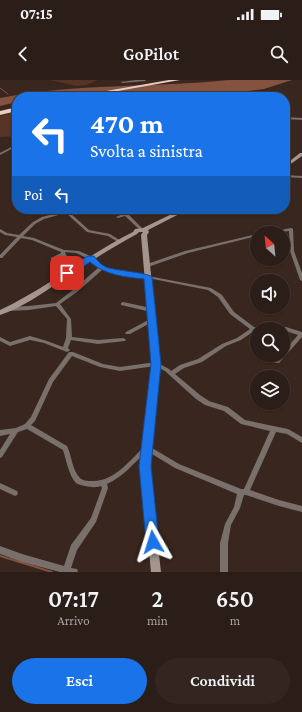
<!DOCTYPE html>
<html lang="it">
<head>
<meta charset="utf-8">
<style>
	:root { --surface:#2b1d17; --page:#332620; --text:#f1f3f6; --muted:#a6a2a1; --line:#473b36; --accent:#1a73e8 }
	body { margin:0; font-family:"Crimson Pro",serif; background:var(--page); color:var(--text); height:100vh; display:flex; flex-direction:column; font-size:15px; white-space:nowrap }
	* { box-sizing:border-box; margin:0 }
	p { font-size:13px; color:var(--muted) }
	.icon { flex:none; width:22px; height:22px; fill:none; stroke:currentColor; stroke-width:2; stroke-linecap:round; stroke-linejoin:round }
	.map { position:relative; height:492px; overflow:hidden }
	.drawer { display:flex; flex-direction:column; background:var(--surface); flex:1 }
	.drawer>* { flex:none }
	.banner { position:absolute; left:12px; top:12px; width:278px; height:122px; border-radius:16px; box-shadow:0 1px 3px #0004,0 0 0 1px var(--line); background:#1a73e8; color:#fff; overflow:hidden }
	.needle { width:26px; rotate:333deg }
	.tools { position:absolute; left:250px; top:146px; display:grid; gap:8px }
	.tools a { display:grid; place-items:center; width:40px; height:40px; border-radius:50%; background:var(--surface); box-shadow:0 1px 3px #0004,0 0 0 1px var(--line); font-size:20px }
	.pin { position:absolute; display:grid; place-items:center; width:34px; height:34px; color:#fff; margin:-17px; border-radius:8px; box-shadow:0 2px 6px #0006 }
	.me { position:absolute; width:44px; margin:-22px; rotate:354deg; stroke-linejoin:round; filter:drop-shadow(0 0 3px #0008) }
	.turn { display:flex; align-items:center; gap:14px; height:84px; padding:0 12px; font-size:18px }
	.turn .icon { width:52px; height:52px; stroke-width:2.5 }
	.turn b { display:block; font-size:28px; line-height:34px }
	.then { display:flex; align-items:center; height:38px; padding:0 12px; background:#0003; gap:8px; font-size:15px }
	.eta { display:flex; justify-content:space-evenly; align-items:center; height:68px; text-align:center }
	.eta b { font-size:24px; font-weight:600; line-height:28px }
	.action { display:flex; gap:8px; margin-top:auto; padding:8px 12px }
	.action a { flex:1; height:46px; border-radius:24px; background:var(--accent); color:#fff; font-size:16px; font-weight:600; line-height:46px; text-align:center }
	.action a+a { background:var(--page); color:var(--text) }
	.status { display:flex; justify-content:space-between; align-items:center; height:28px; padding:0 20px; background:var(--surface); direction:ltr }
	.status svg { height:11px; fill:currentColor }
	header { display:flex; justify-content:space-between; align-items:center; height:52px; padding:0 12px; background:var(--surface); font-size:18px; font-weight:600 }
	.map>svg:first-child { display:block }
	.green { fill:#563325 }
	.water { fill:#84523e }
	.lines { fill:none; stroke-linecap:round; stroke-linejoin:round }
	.stream-far1 { stroke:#84523e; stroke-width:1 }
	.stream { stroke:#84523e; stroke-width:2 }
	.street { fill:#796f6b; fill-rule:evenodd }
	.secondary { fill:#a5958f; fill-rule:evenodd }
	.highway { fill:#e6cdc3; fill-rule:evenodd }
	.route { fill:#1a73e8; stroke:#114b97 }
</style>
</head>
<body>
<div class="status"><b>07:15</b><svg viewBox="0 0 49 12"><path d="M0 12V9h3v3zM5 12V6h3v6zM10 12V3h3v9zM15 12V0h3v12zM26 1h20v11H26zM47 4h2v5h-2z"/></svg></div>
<header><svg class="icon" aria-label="back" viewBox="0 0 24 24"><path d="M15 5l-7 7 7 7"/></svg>GoPilot<svg class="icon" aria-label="search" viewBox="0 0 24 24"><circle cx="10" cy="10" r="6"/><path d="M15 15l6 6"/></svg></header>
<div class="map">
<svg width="302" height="492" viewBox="0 0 302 492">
	<rect width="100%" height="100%" fill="#39271f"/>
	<g class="green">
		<path d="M50,0H98L86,5L76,6Z"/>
		<path d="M17,31V56L0,57V36Z"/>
	</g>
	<path class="water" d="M229,0H292L264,9L209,16L173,17L120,13L65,17H17V22L0,26V18C76,3 153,8 229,0Z"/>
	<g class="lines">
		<path class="stream-far1" d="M0,8L8,14"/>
		<path class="stream" d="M0,476L52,492"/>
		<g class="street">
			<path d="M136,0H146L145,1L122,3L121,2Z"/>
			<path d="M115,14L146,16L147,17L115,16L100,17Z"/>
			<path d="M285,37L302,38V40L285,39Z"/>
			<path d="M17,64V66L0,75V73Z"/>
			<path d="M285,95L302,96V98L285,97Z"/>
			<path d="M73,129H79L69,132L89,150L110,154L121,161L120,162H118L108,156L87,152L66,133L44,139L35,144L23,156L34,158L64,170L79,171L95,178L103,187L122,193L148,196L211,208L222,215L234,232L254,247H286L302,252V257L279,283H275L274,282L280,275H283V272L298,255L286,251H283V249H257V251H254L241,260L226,266L202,282L184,288L175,294L200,315L209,321L228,327L245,340L288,349L302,357V363L287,354L276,352L250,410L279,420L302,426V432L279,426L246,415H244L240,428L231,445L228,463V492H220V463L225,444L234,427L237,414L175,388L147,371C134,383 123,397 107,404L108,408L96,442L77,470L71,488L77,489L78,492H60L22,482L0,474V466L22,474L64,486L71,465L91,438L102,408L101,406C96,408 90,407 85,406C82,405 79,405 76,403C69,396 66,379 63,370L27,349L18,352L2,377L0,378V370L10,354L0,356V350L16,348L25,344L31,337L49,299L69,272H73L103,284L120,287L156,282L169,289L171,291L180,285L198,279L222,264L237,258L250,249L230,234L218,217L208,210L148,198L122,195L102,190L77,212L60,224L71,239L72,257L98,260L123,258L125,259L126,260L125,261L98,264L71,260L68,268L70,270L69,271L67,272L44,263L30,260L10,266L0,261V257L10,262L30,256L47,261L63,267L66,258L67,239L56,226L29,230L9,231L7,229L9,227L29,226L56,223L73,210L98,188L91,180L76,173L65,172L67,177L66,181H64L62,180V176L55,180H51V178L61,173V172L32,160L21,158L2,178H0V175L17,157L5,155L0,152V149L7,153L19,155L33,142L42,137ZM72,276L100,287L120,291L155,286L165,291L196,319L205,325L224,331L241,344L270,351L244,409H241L179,384L147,365L145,366C130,380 114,402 92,401C88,401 83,401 80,398C72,390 72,376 67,366L31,345L35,341L53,302Z"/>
			<path d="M125,133H127L142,148V150H140L125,136L118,138L116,137Z"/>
			<path d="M291,148L293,149L294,171L302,193V201L300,200L290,171L289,151L276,153H267L269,152Z"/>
			<path d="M257,154V156L188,173L148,187H144V185L185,171Z"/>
			<path d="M123,222L151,228L153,230L151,232L121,225V223Z"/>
			<path d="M152,238L154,240V241L130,254H126L125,253L126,252Z"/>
			<path d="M0,403L17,411L18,413L17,415L15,416L0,409Z"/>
		</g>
		<g class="secondary">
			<path d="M300,73H302V76L285,88V85Z"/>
			<path d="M182,129H189L148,150L149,152L147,155L160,284L149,386L161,492H151L141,386L152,284L141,155L143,152H139L137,154C111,168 86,184 61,201C42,213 22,228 0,235V230C47,208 87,175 133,152L135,149L143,148Z"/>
		</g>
		<g class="highway">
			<path d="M169,0H180L84,17H72Z"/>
			<path d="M17,27V31L0,35V31Z"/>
		</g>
	</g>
	<path class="route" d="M88,176H94C97,180 101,185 106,187C116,191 146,192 152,197L161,284L151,386L159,462L157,466L153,468L148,466L146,462L139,386L151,284L144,199C125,197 105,195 90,182L70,195H64V191Z"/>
</svg>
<div class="tools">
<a><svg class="needle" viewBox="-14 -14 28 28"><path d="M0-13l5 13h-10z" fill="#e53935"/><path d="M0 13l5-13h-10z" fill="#a6a2a1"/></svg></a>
<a><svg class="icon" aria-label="sound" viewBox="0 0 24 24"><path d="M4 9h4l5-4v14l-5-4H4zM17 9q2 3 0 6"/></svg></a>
<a><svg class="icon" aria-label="search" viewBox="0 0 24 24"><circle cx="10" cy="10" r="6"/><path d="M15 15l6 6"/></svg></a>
<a><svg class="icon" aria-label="layers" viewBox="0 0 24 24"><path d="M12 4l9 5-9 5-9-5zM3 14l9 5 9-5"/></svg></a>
</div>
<div class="pin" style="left:67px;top:193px;background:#d93025"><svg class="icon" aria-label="arrive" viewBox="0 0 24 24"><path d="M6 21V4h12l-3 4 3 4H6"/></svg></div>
<svg class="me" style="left:153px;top:462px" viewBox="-20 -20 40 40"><path d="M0-17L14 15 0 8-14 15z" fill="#1a73e8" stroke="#fff" stroke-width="4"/></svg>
<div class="banner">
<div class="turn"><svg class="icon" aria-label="left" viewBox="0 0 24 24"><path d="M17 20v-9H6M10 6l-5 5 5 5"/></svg><div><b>470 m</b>Svolta a sinistra</div></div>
<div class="then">Poi<svg class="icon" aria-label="left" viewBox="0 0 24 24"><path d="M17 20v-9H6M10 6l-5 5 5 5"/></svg></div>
</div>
</div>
<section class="drawer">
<div class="eta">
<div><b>07:17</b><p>Arrivo</p></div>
<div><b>2</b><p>min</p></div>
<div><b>650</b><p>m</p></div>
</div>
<div class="action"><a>Esci</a><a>Condividi</a></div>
</section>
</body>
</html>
